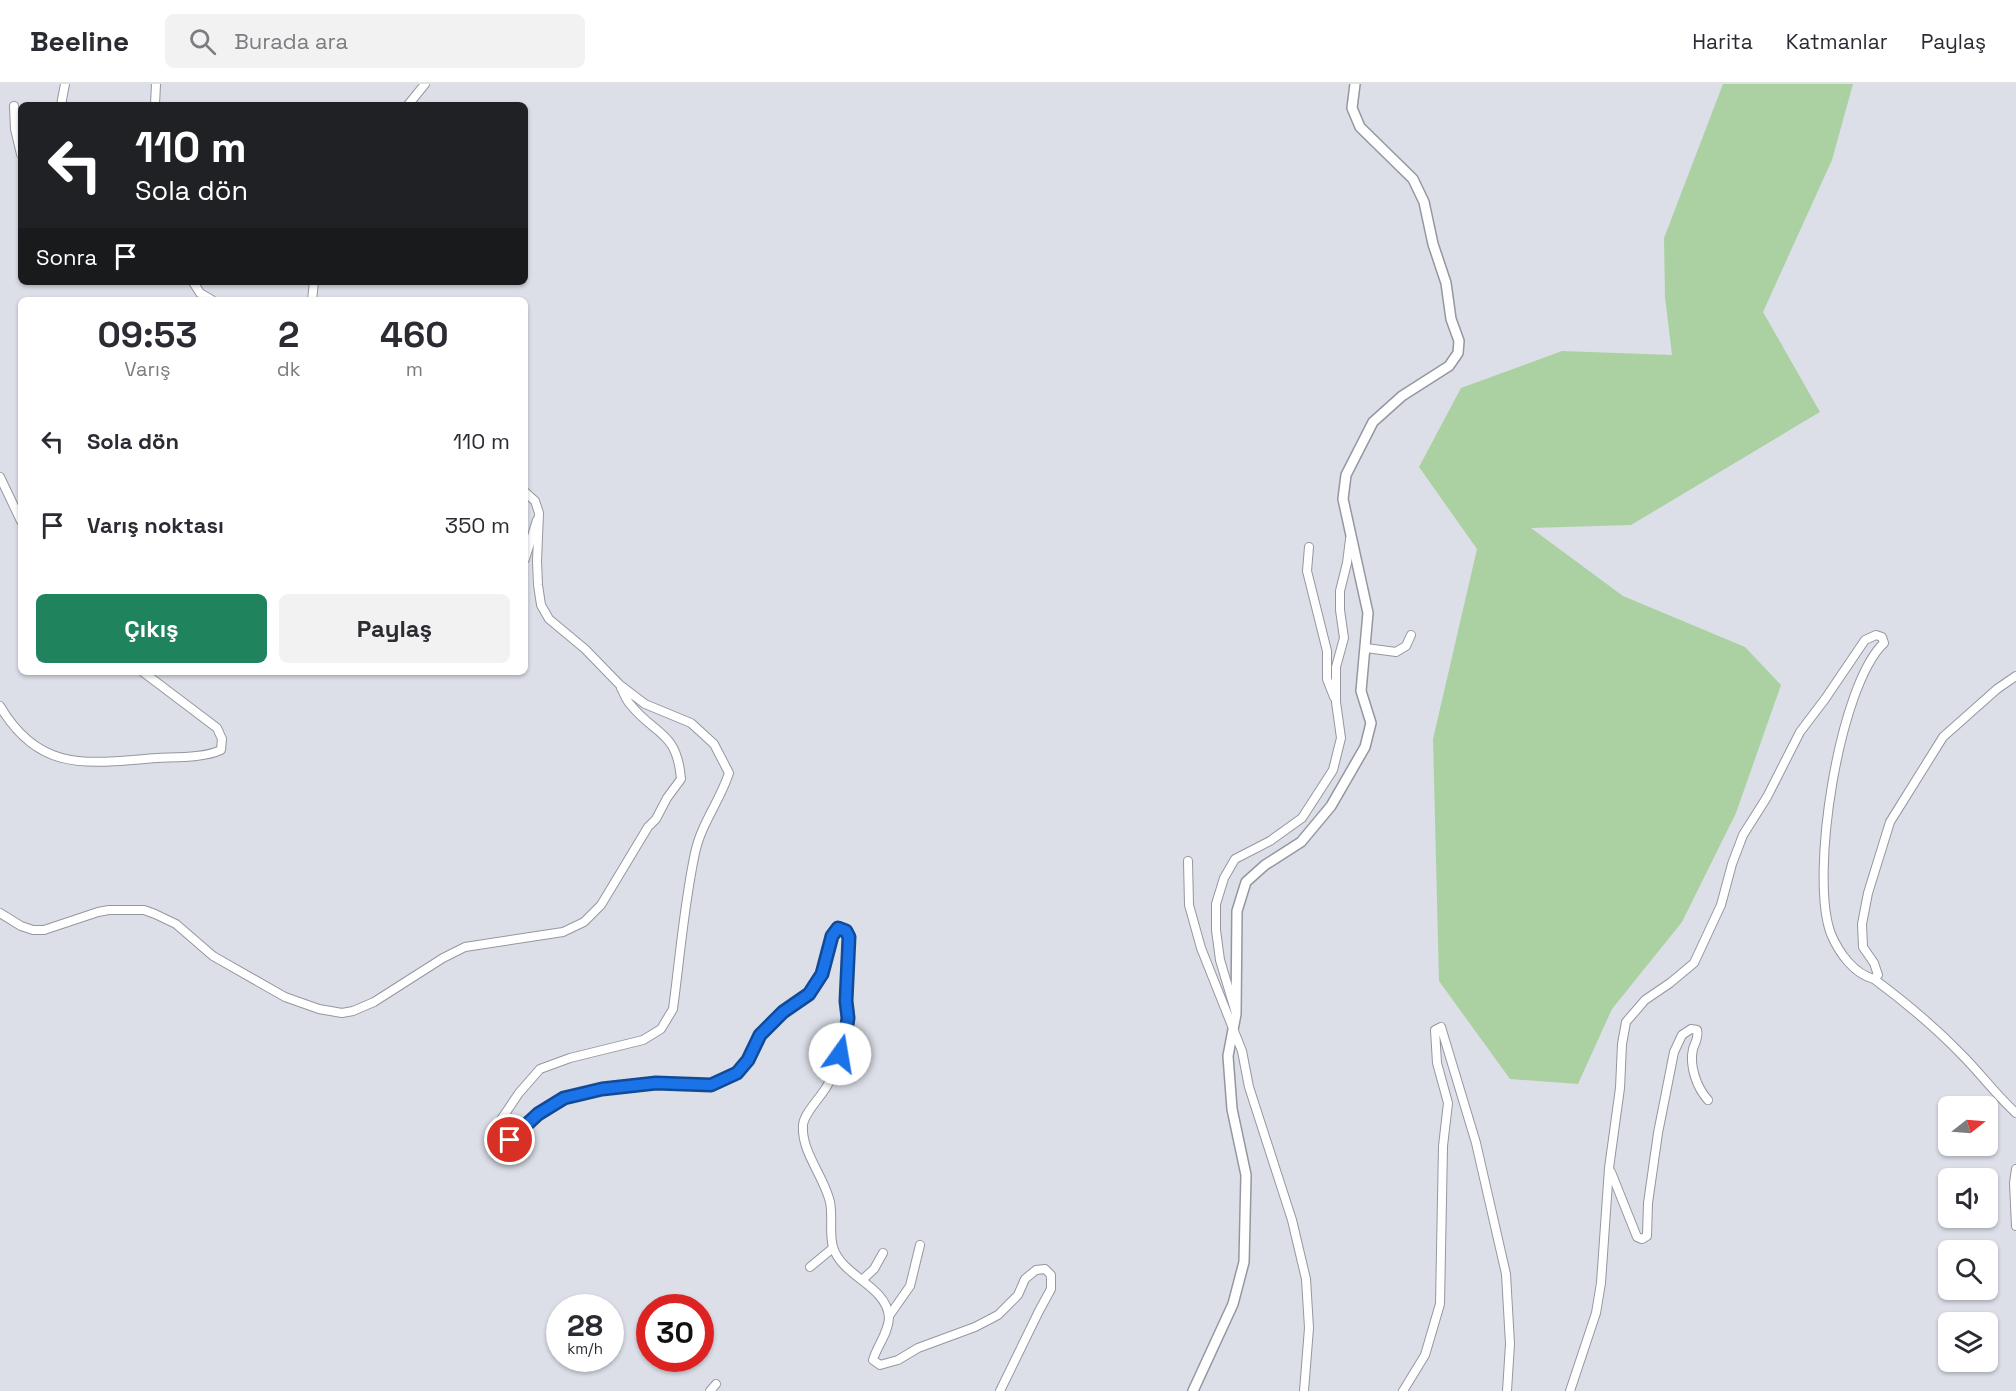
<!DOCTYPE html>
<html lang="tr">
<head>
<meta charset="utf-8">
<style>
	:root { --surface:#fff; --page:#f2f2f3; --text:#2b2b33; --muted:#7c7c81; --line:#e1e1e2; --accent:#1f845e }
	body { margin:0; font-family:"Space Grotesk",sans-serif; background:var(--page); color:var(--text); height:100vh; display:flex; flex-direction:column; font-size:22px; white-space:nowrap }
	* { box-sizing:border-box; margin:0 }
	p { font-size:20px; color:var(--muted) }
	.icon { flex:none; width:33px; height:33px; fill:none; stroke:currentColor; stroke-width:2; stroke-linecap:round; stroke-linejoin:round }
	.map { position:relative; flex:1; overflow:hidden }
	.drawer { position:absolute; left:18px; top:213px; width:510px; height:378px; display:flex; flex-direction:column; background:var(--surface); border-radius:9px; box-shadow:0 2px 4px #0004 }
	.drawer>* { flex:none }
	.hud { position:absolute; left:18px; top:18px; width:510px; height:183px; border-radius:9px; box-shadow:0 2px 4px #0004; background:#202124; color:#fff; overflow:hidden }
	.needle { width:39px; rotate:73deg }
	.tools { position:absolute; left:1938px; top:1012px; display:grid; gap:12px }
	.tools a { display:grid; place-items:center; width:60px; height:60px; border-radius:9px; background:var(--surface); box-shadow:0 2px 4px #0004; font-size:30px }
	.speed { position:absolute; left:546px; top:1210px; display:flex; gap:12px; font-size:30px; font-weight:700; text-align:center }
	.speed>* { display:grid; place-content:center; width:78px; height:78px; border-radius:50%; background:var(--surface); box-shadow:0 2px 4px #0004; line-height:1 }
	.speed small { font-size:15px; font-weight:400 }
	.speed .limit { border:9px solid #d22; background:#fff; color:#111 }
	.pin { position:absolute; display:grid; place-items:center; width:51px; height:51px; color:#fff; margin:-26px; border:3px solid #fff; border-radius:50%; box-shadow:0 2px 6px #0007 }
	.me { position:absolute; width:66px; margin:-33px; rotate:13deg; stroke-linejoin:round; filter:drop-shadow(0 0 4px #0008) }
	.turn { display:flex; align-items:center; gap:21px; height:126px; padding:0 18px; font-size:27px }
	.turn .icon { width:78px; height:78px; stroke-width:2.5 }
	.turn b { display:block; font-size:42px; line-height:51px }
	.then { display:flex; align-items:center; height:57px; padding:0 18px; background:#0003; gap:12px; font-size:22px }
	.eta { display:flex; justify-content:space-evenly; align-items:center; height:102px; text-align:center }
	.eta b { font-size:36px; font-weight:800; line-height:42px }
	.primary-button { display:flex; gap:12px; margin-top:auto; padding:12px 18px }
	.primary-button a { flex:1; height:69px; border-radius:9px; background:var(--accent); color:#fff; font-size:24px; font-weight:800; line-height:69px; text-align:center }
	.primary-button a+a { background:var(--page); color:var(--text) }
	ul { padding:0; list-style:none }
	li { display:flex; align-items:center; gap:18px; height:84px; padding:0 18px }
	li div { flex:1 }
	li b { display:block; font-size:22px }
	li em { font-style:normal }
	header { display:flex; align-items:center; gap:36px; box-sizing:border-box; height:84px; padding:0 30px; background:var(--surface); border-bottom:2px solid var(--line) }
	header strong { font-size:28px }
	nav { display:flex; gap:33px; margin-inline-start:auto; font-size:21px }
	.search { width:420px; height:54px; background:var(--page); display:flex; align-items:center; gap:15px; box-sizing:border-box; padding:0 21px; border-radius:9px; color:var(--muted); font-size:22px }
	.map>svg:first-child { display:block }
	.green { fill:#abd1a2 }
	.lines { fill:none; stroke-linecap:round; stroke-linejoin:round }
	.minor-casing { stroke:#9597a0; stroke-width:10 }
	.tertiary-casing { stroke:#9597a0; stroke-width:12 }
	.minor { stroke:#fff; stroke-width:8 }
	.tertiary { stroke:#fff; stroke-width:9 }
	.route-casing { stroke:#114b97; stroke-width:15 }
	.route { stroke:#1a73e8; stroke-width:10 }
</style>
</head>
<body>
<header>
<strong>Beeline</strong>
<div class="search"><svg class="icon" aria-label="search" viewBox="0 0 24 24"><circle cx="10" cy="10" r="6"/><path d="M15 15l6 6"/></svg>Burada ara</div>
<nav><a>Harita</a><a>Katmanlar</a><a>Paylaş</a></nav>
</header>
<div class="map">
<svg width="2016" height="1307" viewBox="0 0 2016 1307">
	<rect width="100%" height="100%" fill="#dcdfe8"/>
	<path class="green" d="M1723,0H1853L1832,76L1763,228L1820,328L1631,441L1531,444L1623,512L1745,563L1781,601L1736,729L1682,838L1612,925L1578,1000L1510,995L1439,897L1433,655L1477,465L1419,383L1461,304L1562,267L1672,271L1665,213L1664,154Z"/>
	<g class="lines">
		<g class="minor-casing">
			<g id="minor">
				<path d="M61,21L65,0"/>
				<path d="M155,21L156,0"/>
				<path d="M408,21L425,0"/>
				<path d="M14,22L15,45L21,70"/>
				<path d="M193,198L200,209L212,216"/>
				<path d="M312,216L314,198"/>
				<path d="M0,393L21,437"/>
				<path d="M525,408L535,417L539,429L537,477L538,501L541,521L549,535L585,565L620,601L645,620L691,639L714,660L729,689C720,717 701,740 695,769C684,820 680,873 673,925L661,945L643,956L570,974L540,985L519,1009L496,1043L494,1055L500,1060C525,1050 540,1022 567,1014C595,1004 627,1000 656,999C673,999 696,1004 711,1001C719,999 734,992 739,986C749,976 752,963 760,951C777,927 808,918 821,891C828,875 828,858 838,844L846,847C854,863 846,895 846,915C846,928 848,941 845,955C841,971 835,988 827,1002C821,1013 804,1029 803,1041C801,1068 824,1092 830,1118C833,1132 829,1149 833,1163C842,1193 886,1201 889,1233C889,1248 877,1262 873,1276L880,1281L898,1276L918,1264L975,1243L998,1231L1018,1211L1025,1195L1036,1186L1045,1185L1051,1191V1205L1039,1227L1000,1307"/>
				<path d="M1309,463L1307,487L1327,567V595L1334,613"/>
				<path d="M525,475L537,436"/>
				<path d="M1366,564L1396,568L1406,562L1411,551"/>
				<path d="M0,622C40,690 89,679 157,674C176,673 204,674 221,666L222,655L217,644L143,588"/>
				<path d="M1188,777L1189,821L1201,864L1242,967L1249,1003L1292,1136L1306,1195L1309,1244L1304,1307"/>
				<path d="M0,829L21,842L33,846H44L98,828L109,826H144L155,830L176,840L213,872L285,913L319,925L342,929L353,927L374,918L443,874L465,863L563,848L584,838L601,821L648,743L656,735L667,714L681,695C677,646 654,651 630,620C626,616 624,609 621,604"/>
				<path d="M1874,895C1905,918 1935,943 1962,971C1981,990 1996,1011 2016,1029"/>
				<path d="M1235,926L1220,876L1216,846V820L1224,794L1235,775L1270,757L1302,734L1333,686L1341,654L1336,618V583L1344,554L1340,526V507L1347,479L1350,455"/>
				<path d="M2016,1085L2014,1099L2016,1142"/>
				<path d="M1611,1088L1637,1153L1642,1155L1647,1152L1648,1119L1658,1049L1674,968L1682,951L1691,945L1697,946C1699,954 1695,958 1693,965C1689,982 1697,1004 1708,1016"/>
				<path d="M810,1183L833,1164"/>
				<path d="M862,1196L874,1185L883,1169"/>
				<path d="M889,1232L910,1202L920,1161"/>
				<path d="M710,1307L716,1300"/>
				<path d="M1403,1307L1425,1271L1440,1220L1443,1062L1448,1019L1437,979L1435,946L1441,943L1476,1059L1506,1190L1510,1260L1507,1307"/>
				<path d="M1570,1307L1596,1229L1601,1199L1609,1084L1620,1004L1622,960L1626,938L1645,916L1670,899L1694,879L1721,821L1732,780L1743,751L1767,713L1800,648L1825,615L1865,556L1876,551L1882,553L1884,559C1839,601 1809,793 1831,850C1839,869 1854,890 1874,895L1878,891L1874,879L1863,863L1862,840L1868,809L1890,738L1943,653L1997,605L2016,592"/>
			</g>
		</g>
		<g class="tertiary-casing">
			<path id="tertiary" d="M1193,1307L1233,1220L1244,1178L1246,1091L1232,1025L1228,972L1236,930L1237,827L1246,798L1265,781L1301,758L1331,722L1365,663L1371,639L1361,607L1368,529L1343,415L1346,391L1373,338L1402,312L1449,282L1458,269L1459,257L1451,235L1446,199L1433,160L1424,118L1413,95L1360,43L1352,24L1355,0"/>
		</g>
		<use href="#minor" class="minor"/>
		<use href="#tertiary" class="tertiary"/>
	</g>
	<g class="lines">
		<g class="route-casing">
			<path id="route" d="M510,1056L538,1030L564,1014L602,1005L656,999L711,1001L737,989L748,976L760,951L783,928L809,910L822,890L832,852L838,844L846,847L849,853L846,917L848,934L845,955L840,970"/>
		</g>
		<use href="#route" class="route"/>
	</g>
</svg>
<div class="tools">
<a><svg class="needle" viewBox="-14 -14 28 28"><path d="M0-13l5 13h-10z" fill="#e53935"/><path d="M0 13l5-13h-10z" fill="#7c7c81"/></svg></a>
<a><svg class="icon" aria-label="sound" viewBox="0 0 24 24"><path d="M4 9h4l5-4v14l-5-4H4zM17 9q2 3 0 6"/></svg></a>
<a><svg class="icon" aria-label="search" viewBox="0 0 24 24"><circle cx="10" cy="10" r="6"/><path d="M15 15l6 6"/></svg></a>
<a><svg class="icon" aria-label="layers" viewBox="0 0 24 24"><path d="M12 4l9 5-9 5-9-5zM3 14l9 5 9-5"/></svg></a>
</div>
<div class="speed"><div>28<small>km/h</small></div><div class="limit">30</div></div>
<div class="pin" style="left:510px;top:1056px;background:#d93025"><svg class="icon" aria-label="arrive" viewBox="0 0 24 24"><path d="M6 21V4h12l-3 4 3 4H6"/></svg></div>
<svg class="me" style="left:840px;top:970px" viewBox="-20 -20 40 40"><circle r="19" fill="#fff"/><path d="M0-13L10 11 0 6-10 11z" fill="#1a73e8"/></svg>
<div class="hud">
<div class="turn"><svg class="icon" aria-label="left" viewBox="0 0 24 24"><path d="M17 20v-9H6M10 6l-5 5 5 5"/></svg><div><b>110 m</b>Sola dön</div></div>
<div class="then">Sonra<svg class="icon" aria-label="arrive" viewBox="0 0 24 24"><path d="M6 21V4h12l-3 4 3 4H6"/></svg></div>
</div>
<section class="drawer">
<div class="eta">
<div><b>09:53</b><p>Varış</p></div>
<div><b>2</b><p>dk</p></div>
<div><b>460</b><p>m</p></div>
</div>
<ul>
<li><svg class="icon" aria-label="left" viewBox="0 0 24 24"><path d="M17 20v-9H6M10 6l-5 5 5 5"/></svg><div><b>Sola dön</b></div><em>110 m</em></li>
<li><svg class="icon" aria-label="arrive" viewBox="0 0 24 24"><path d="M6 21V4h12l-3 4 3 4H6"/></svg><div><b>Varış noktası</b></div><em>350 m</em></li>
</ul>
<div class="primary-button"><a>Çıkış</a><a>Paylaş</a></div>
</section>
</div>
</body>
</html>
